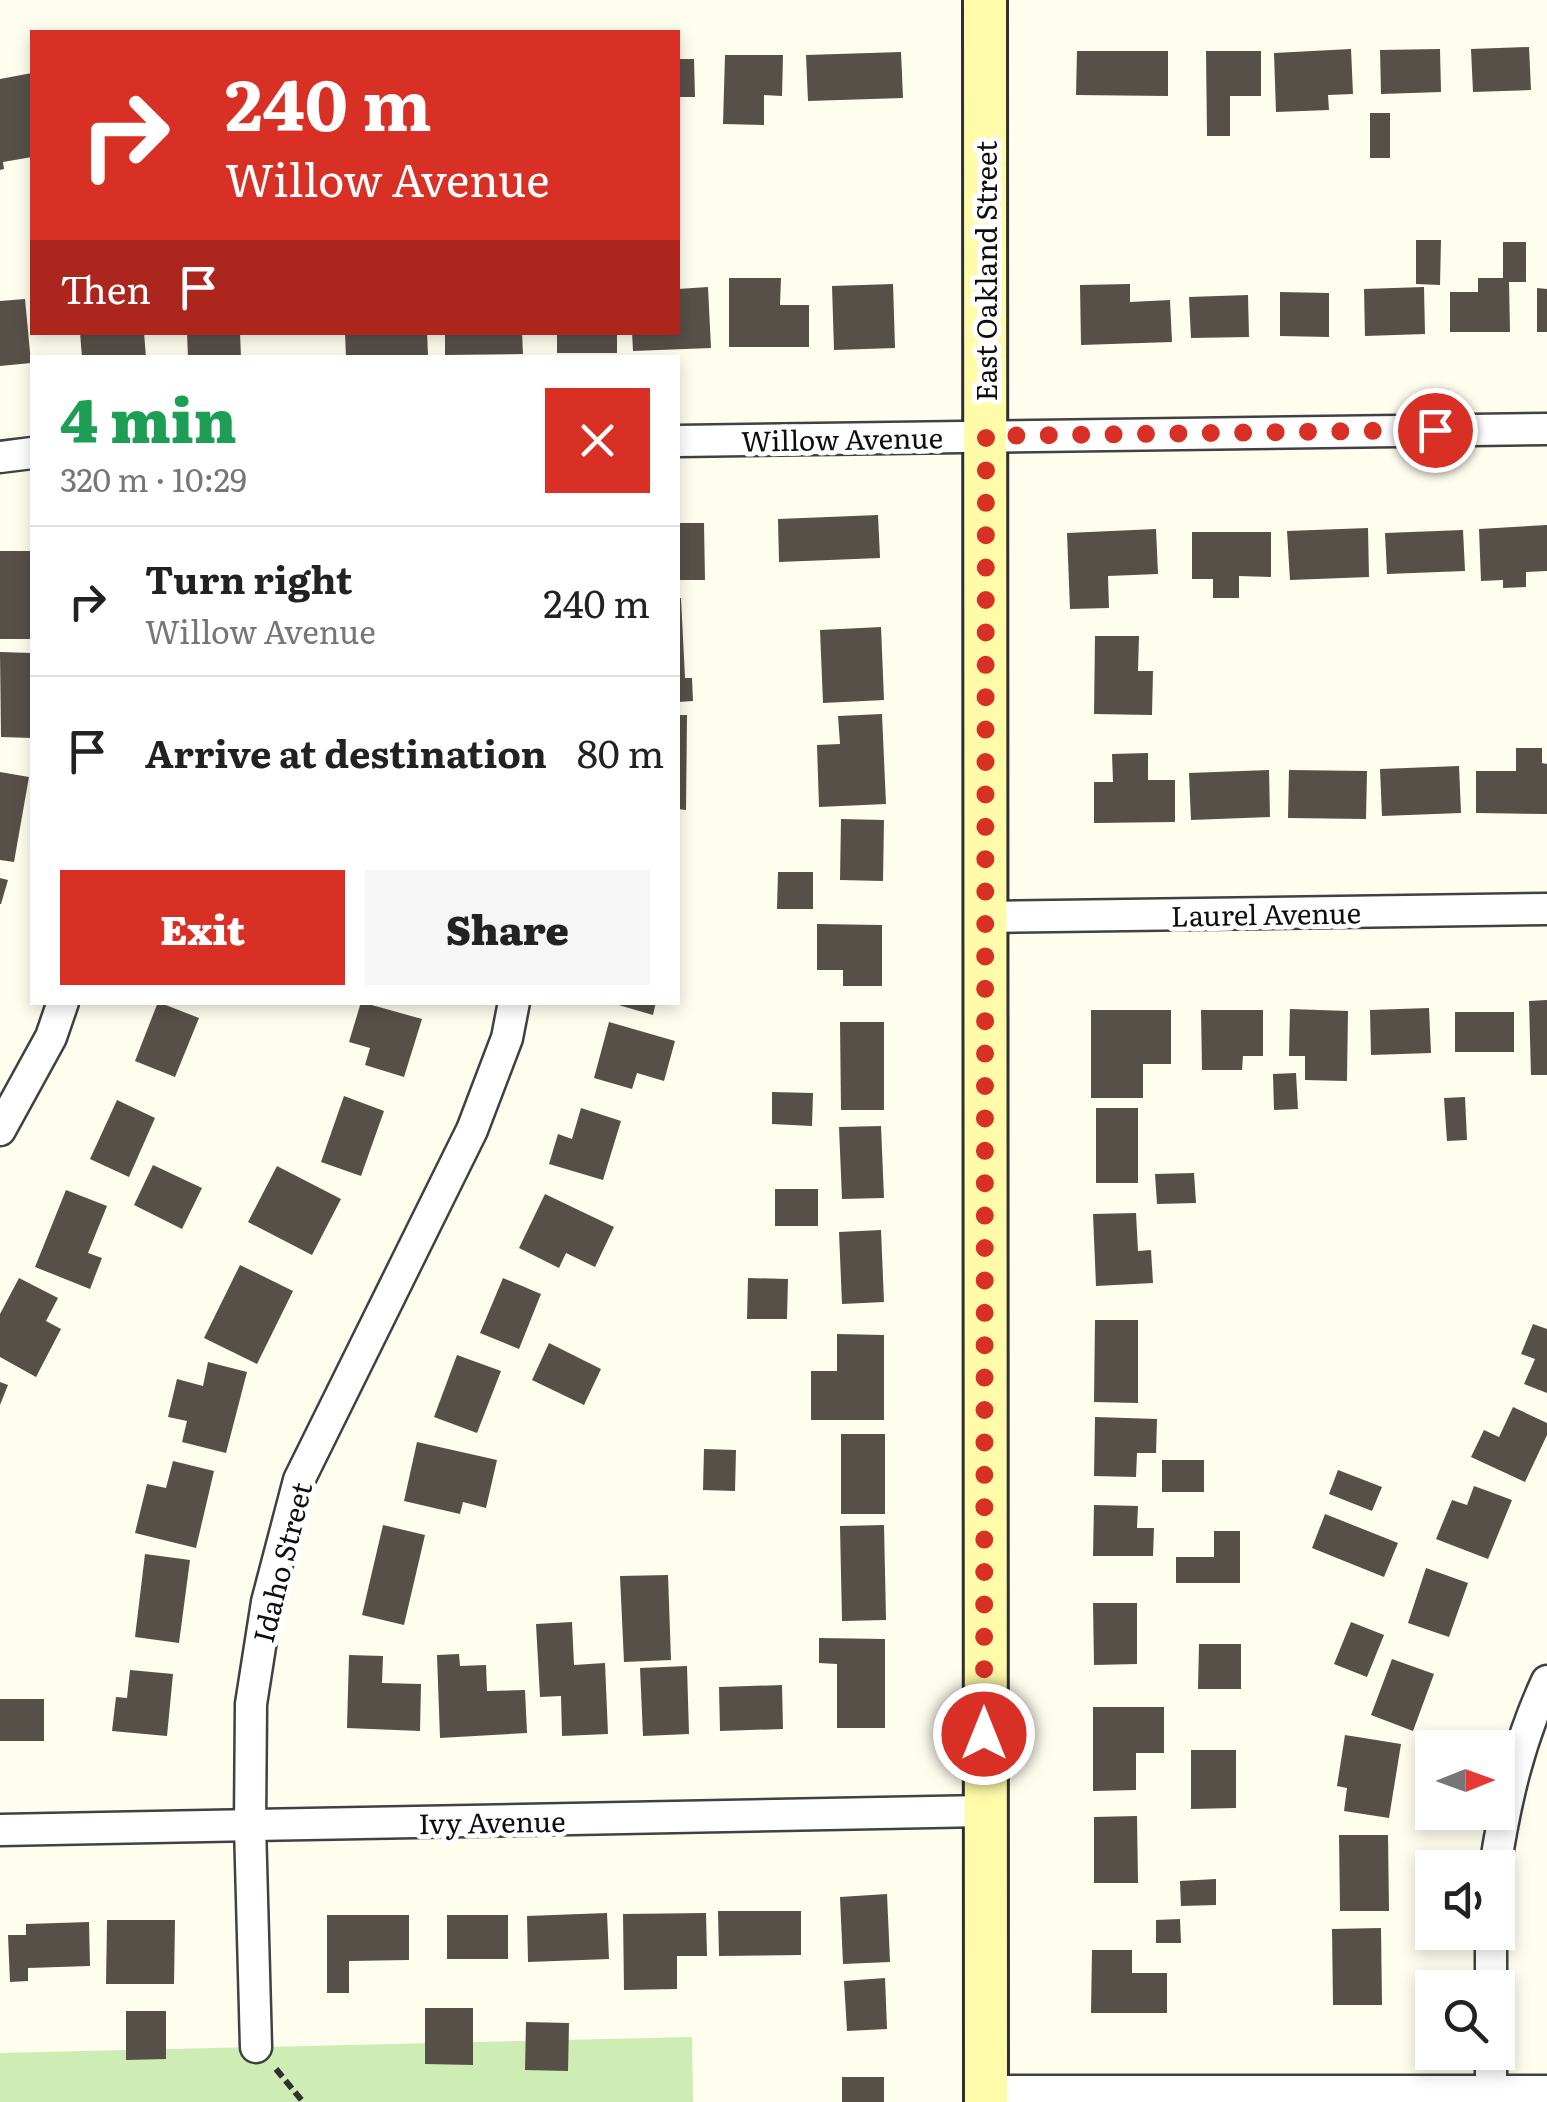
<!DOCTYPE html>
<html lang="en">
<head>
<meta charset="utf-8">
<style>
	:root { --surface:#fff; --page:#f6f6f6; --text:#222; --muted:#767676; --line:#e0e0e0; --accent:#d93025 }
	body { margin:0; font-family:Literata,serif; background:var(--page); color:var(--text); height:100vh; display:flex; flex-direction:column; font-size:38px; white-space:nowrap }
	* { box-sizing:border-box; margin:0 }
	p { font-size:32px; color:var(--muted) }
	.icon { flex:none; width:55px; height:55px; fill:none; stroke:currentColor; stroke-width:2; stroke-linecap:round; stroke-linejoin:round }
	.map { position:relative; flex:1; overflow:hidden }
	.side { position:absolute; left:30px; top:355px; width:650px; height:650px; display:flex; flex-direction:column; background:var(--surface); border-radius:0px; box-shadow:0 5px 15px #0003 }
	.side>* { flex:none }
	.hud { position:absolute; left:30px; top:30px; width:650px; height:305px; border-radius:0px; box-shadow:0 5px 15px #0003; background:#d93025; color:#fff; overflow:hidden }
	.needle { width:65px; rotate:89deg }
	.fabs { position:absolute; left:1415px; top:1730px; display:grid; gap:20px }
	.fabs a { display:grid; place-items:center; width:100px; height:100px; border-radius:0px; background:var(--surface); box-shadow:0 5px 15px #0003; font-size:50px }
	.pin { position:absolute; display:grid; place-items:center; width:85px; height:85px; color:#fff; margin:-42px; border:5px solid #fff; border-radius:50%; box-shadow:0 2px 10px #0007 }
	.me { position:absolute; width:110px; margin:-55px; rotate:0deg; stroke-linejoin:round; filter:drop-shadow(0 0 8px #0008) }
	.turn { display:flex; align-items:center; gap:35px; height:210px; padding:0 30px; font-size:45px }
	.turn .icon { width:130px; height:130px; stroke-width:2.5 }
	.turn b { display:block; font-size:70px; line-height:85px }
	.then { display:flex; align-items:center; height:95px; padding:0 30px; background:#0003; gap:20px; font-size:38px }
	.round { display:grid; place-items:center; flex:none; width:105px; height:105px; border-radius:0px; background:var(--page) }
	.overview { display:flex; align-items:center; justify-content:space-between; height:170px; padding:0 30px }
	h1 { font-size:60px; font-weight:800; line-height:75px; color:#1e9e55 }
	.cta { display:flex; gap:20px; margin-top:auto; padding:20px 30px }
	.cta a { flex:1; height:115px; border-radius:0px; background:var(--accent); color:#fff; font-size:40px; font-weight:800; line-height:115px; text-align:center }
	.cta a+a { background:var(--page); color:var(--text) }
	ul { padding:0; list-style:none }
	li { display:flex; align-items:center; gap:30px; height:150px; padding:0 30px; border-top:2px solid var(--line) }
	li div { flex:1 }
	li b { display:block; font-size:38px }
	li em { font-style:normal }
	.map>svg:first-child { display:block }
	.green { fill:#ceedb5 }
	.building { fill:#575049 }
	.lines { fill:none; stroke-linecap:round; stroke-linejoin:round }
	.street-casing { stroke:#414141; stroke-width:35 }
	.secondary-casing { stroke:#303030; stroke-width:48 }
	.path { stroke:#303030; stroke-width:6; stroke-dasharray:10 5; stroke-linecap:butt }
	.street { stroke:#fff; stroke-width:30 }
	.secondary { stroke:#fffba9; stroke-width:42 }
	.route { stroke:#d93025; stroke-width:18; stroke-dasharray:0 32.4 }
	.labels { text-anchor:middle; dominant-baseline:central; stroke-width:10; stroke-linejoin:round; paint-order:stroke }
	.street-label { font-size:28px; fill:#0e0e0e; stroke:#fff }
</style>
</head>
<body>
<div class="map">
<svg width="1547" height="2102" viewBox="0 0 1547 2102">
	<rect width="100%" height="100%" fill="#fffdee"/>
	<path class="green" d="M692,2037L693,2102H0V2053Z"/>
	<g class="building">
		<path d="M1529,47L1531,90L1473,92L1471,49Z"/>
		<path d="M1351,49L1353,94L1328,95L1329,110L1276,112L1274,53Z"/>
		<path d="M1440,49L1441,92L1381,94L1380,50Z"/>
		<path d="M1077,51H1168V96L1076,95Z"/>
		<path d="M1206,51H1261V96H1230V136H1207Z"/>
		<path d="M901,52L903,98L808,101L806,55Z"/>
		<path d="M725,55H783L782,96L764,95V125L723,124Z"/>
		<path d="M678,59H694L695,97H678Z"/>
		<path d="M32,73V157L3,162L4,169L0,170V79Z"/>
		<rect x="1370" y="113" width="20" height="45"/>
		<path d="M1416,240H1441L1440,285L1416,284Z"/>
		<path d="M1503,242H1526V282H1509L1510,332H1450V292H1478V278H1503Z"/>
		<path d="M729,278H781L780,305H809V347H729Z"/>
		<path d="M893,284L895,348L834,350L832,286Z"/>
		<path d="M1130,284V302L1170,300L1172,342L1081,345L1080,285Z"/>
		<path d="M708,287L711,348L633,351L632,332H678V289Z"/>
		<path d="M1424,287L1425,334L1365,336L1364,289Z"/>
		<path d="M1537,288L1547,289V332H1537Z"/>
		<path d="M1280,292L1329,293V337L1280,336Z"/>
		<path d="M1248,295L1249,337L1191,338L1189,297Z"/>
		<path d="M25,299L31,363L0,366V301Z"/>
		<path d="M80,332H144L146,358H82Z"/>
		<path d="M187,332H240L241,358H188Z"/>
		<path d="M345,332H427L428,355L346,358Z"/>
		<path d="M445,332H522L523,354L445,355Z"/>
		<rect x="557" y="332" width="60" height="21"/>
		<path d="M878,515L880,558L779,562L778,519Z"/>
		<path d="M678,523H704L705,580H678Z"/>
		<path d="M1547,525V571L1526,572V587L1503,588V580L1481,581L1479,529Z"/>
		<path d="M1368,528L1369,577L1290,580L1287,531Z"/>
		<path d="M1156,529L1158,574L1108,576L1109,608L1070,609L1067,533Z"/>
		<path d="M1463,530L1465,571L1387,574L1385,533Z"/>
		<path d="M1192,532H1271V577L1239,576V598H1213V579H1192Z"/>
		<rect x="0" y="551" width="32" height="88"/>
		<path d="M678,598H681L685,678H692L693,701L678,702Z"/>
		<path d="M881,627L884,700L823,703L820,630Z"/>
		<path d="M1095,636H1139L1138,671H1153L1152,715L1094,714Z"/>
		<path d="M0,652L32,653V738L1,737Z"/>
		<path d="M882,714L886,804L819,807L817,745L840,744L838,716Z"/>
		<path d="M678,715H687L686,810L678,809Z"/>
		<path d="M1516,748H1542V763L1547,764V814L1476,813V771H1516Z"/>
		<path d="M1148,753V780H1175V822L1094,823V782H1113L1112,754Z"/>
		<path d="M1459,766L1461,813L1382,816L1380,769Z"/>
		<path d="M1269,770L1270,817L1191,820L1189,773Z"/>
		<path d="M1289,770L1367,771L1366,819L1288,818Z"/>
		<path d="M0,772L29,777L14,862L0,860Z"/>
		<path d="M841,819L884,820L883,881L840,880Z"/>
		<path d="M778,872H813V909H777Z"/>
		<path d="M0,878L8,880L1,904H0Z"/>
		<path d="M817,924L882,925V986H843V970H817Z"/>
		<path d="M1547,1000V1075H1531L1529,1001Z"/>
		<path d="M158,1002L199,1018L175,1077L135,1061Z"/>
		<path d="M361,1002L422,1019L404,1077L365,1065L370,1048L349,1042Z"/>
		<path d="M608,1002H656L653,1015Z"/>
		<path d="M1429,1008L1431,1053L1371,1055L1370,1010Z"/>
		<path d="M1290,1009L1348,1011L1347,1081L1305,1080V1056H1289Z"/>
		<path d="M1091,1010H1171V1064H1143V1098H1091Z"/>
		<path d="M1201,1010H1263V1056H1243L1242,1070H1202Z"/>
		<rect x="1455" y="1012" width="59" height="40"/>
		<path d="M609,1022L675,1041L664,1081L637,1073L632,1089L594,1078Z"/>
		<path d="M840,1022H884V1110H841Z"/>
		<path d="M1296,1073L1298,1109L1274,1110L1273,1074Z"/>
		<path d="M772,1092L813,1093L812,1126L772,1124Z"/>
		<path d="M344,1096L384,1111L361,1176L321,1162Z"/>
		<path d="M1465,1097L1467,1140L1447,1141L1444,1098Z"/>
		<path d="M117,1100L155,1118L129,1177L90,1159Z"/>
		<path d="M581,1108L621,1121L603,1180L549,1164L558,1134L572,1139Z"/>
		<rect x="1096" y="1108" width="42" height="75"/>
		<path d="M881,1126L884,1198L842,1199L839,1127Z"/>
		<path d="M153,1165L202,1188L182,1229L134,1205Z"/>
		<path d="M277,1166L341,1199L312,1255L248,1222Z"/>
		<path d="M1194,1173L1196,1203L1157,1204L1155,1174Z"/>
		<rect x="775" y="1189" width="43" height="37"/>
		<path d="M66,1190L107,1206L88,1253L102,1258L90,1289L35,1267Z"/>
		<path d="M545,1194L614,1227L595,1267L566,1253L559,1268L519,1248Z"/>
		<path d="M1136,1213L1138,1251L1151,1250L1153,1283L1096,1286L1093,1214Z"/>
		<path d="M881,1230L884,1302L842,1304L839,1232Z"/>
		<path d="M240,1265L293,1291L257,1364L204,1338Z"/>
		<path d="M19,1278L58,1298L46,1321L61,1329L36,1377L0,1357V1314Z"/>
		<path d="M503,1278L541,1294L519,1349L480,1333Z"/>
		<path d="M748,1278L788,1279L787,1319H747Z"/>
		<path d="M1095,1320H1138V1403L1094,1402Z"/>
		<path d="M1533,1324L1547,1329V1393L1524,1384L1535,1359L1521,1354Z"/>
		<path d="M837,1334L884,1335V1420H811V1371H837Z"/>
		<path d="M549,1343L601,1369L584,1405L532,1380Z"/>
		<path d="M457,1355L501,1371L477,1433L434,1417Z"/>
		<path d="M208,1362L247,1372L226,1453L182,1442L187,1421L168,1417L177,1379L203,1386Z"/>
		<path d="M0,1382L8,1385L0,1405Z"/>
		<path d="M1513,1407L1547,1423V1435L1525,1482L1471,1457L1484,1430L1499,1437Z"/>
		<path d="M1095,1417L1157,1419L1156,1453H1137L1136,1477L1094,1476Z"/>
		<rect x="841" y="1434" width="44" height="80"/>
		<path d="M417,1442L497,1460L486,1508L463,1502L460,1514L404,1501Z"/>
		<path d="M704,1449L736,1450L735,1491L703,1490Z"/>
		<rect x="1162" y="1460" width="42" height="32"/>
		<path d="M173,1461L214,1471L196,1548L135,1533L147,1484L166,1488Z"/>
		<path d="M1338,1470L1382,1487L1372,1511L1329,1494Z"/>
		<path d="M1474,1486L1512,1500L1488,1559L1436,1539L1452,1500L1467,1505Z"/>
		<path d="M1094,1505L1138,1506L1137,1528H1154L1153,1556H1093Z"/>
		<path d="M1325,1514L1398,1543L1384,1577L1312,1548Z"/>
		<path d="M383,1525L425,1535L404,1625L362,1615Z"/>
		<path d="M884,1525L886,1620L842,1621L840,1526Z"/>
		<path d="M1214,1531H1240V1583H1176V1557H1214Z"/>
		<path d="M145,1554L190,1560L179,1643L135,1637Z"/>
		<path d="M1426,1568L1468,1583L1449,1637L1408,1623Z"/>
		<path d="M668,1575L671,1660L624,1662L620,1576Z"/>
		<path d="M1093,1603H1137V1664L1094,1665Z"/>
		<path d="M572,1622L574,1665L605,1663L608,1734L562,1736L561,1696L540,1697L536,1624Z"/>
		<path d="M1351,1622L1384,1635L1367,1677L1334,1664Z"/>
		<path d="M819,1638L885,1639V1728H837V1664L819,1663Z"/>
		<path d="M1199,1644H1241V1689H1198Z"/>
		<path d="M459,1654L460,1666L486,1665L487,1691L525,1690L527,1733L440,1738L437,1655Z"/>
		<path d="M349,1655L383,1656L382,1683L421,1684L420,1731L347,1728Z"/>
		<path d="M1392,1659L1434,1674L1413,1731L1371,1715Z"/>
		<path d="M687,1666L689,1734L643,1736L640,1668Z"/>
		<path d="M130,1670L173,1674L167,1736L112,1731L116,1697L127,1698Z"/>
		<path d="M782,1685L783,1729L720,1731L719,1687Z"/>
		<rect x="0" y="1699" width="44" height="42"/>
		<path d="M1093,1707H1164V1753H1136V1790L1093,1791Z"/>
		<path d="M1345,1735L1401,1744L1389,1818L1344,1811L1347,1788L1337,1786Z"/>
		<path d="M1191,1750H1236V1808L1191,1809Z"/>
		<path d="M1137,1816L1138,1883H1094V1817Z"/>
		<path d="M1339,1835H1388L1389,1911H1340Z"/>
		<path d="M1216,1879V1905L1181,1906L1180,1881Z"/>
		<path d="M887,1894L890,1962L843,1964L840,1897Z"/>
		<path d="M718,1911H801V1955L719,1956Z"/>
		<path d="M607,1913L609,1959L528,1962L527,1916Z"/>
		<path d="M706,1913L707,1956H677V1989L624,1990L623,1914Z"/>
		<path d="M327,1915H409V1960L349,1961V1993H327Z"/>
		<rect x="447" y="1915" width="61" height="44"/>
		<path d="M1180,1919L1181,1943H1156V1920Z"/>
		<path d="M107,1920H175L174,1984H106Z"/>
		<path d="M89,1922L90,1966L28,1968V1981L10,1982L8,1935H26V1924Z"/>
		<path d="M1381,1928L1382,2005H1333L1332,1929Z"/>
		<path d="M1092,1950H1132V1973H1167V2013H1091Z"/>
		<path d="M885,1978L887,2029L847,2031L844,1981Z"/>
		<path d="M425,2008H473V2065L425,2064Z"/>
		<path d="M126,2011H166V2059L126,2060Z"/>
		<path d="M526,2022L569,2023L568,2071L525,2070Z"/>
		<rect x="842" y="2077" width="42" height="25"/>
	</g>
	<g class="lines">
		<g class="street-casing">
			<g id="street">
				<path d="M678,441L1547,429"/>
				<path d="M0,457L32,453"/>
				<path d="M985,917L1547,909"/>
				<path d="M0,1130L51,1037L63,1002"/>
				<path d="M0,1830L984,1811"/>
				<path d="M1495,1868C1505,1802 1519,1741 1547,1681"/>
				<path d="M1491,1988V1932"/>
				<path d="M256,2047L250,1825L251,1704L267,1602L299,1480L472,1130L507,1038L514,1002"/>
				<path d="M1491,2052V2102"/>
				<path d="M986,2091H1547"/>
			</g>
		</g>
		<g class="secondary-casing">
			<path id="secondary" d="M985,0L986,2102"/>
		</g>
		<path class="path" d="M276,2069L303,2102"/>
		<use href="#street" class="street"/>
		<use href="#secondary" class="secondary"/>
	</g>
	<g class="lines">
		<path class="route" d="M984,1734L986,436L1435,430"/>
	</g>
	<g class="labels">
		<g class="street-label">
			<text transform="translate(985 271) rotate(-90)">East Oakland Street</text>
			<text transform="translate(842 438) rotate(-1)">Willow Avenue</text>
			<text transform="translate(1266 913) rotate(-1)">Laurel Avenue</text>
			<text transform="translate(281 1562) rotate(-76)">Idaho Street</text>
			<text transform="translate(492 1821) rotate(-1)">Ivy Avenue</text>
		</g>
	</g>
</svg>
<div class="fabs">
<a><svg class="needle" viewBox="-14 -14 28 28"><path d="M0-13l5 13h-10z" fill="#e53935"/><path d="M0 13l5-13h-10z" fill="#767676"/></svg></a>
<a><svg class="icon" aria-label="sound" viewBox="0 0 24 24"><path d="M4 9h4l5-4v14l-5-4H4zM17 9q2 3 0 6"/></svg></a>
<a><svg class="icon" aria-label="search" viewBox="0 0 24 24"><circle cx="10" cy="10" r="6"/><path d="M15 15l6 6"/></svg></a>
</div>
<div class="pin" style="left:1435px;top:430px;background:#d93025"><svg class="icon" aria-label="arrive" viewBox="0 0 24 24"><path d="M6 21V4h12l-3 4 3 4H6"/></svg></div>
<svg class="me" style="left:984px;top:1734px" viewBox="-20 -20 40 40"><circle r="17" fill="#d93025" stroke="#fff" stroke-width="3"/><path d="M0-11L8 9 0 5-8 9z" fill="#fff"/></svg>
<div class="hud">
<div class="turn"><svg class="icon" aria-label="right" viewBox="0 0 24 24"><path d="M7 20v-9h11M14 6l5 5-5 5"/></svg><div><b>240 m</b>Willow Avenue</div></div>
<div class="then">Then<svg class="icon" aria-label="arrive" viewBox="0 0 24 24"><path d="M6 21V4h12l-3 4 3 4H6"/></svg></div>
</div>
<section class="side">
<div class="overview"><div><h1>4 min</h1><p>320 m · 10:29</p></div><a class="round" style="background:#d93025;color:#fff"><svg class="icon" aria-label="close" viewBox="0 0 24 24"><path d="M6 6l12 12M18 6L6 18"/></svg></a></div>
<ul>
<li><svg class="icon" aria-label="right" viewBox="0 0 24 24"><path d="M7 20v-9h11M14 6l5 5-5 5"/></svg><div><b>Turn right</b><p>Willow Avenue</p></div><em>240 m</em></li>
<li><svg class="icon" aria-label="arrive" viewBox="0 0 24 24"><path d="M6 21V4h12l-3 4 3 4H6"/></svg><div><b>Arrive at destination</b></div><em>80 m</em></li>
</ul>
<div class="cta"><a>Exit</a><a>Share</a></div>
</section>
</div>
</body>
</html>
